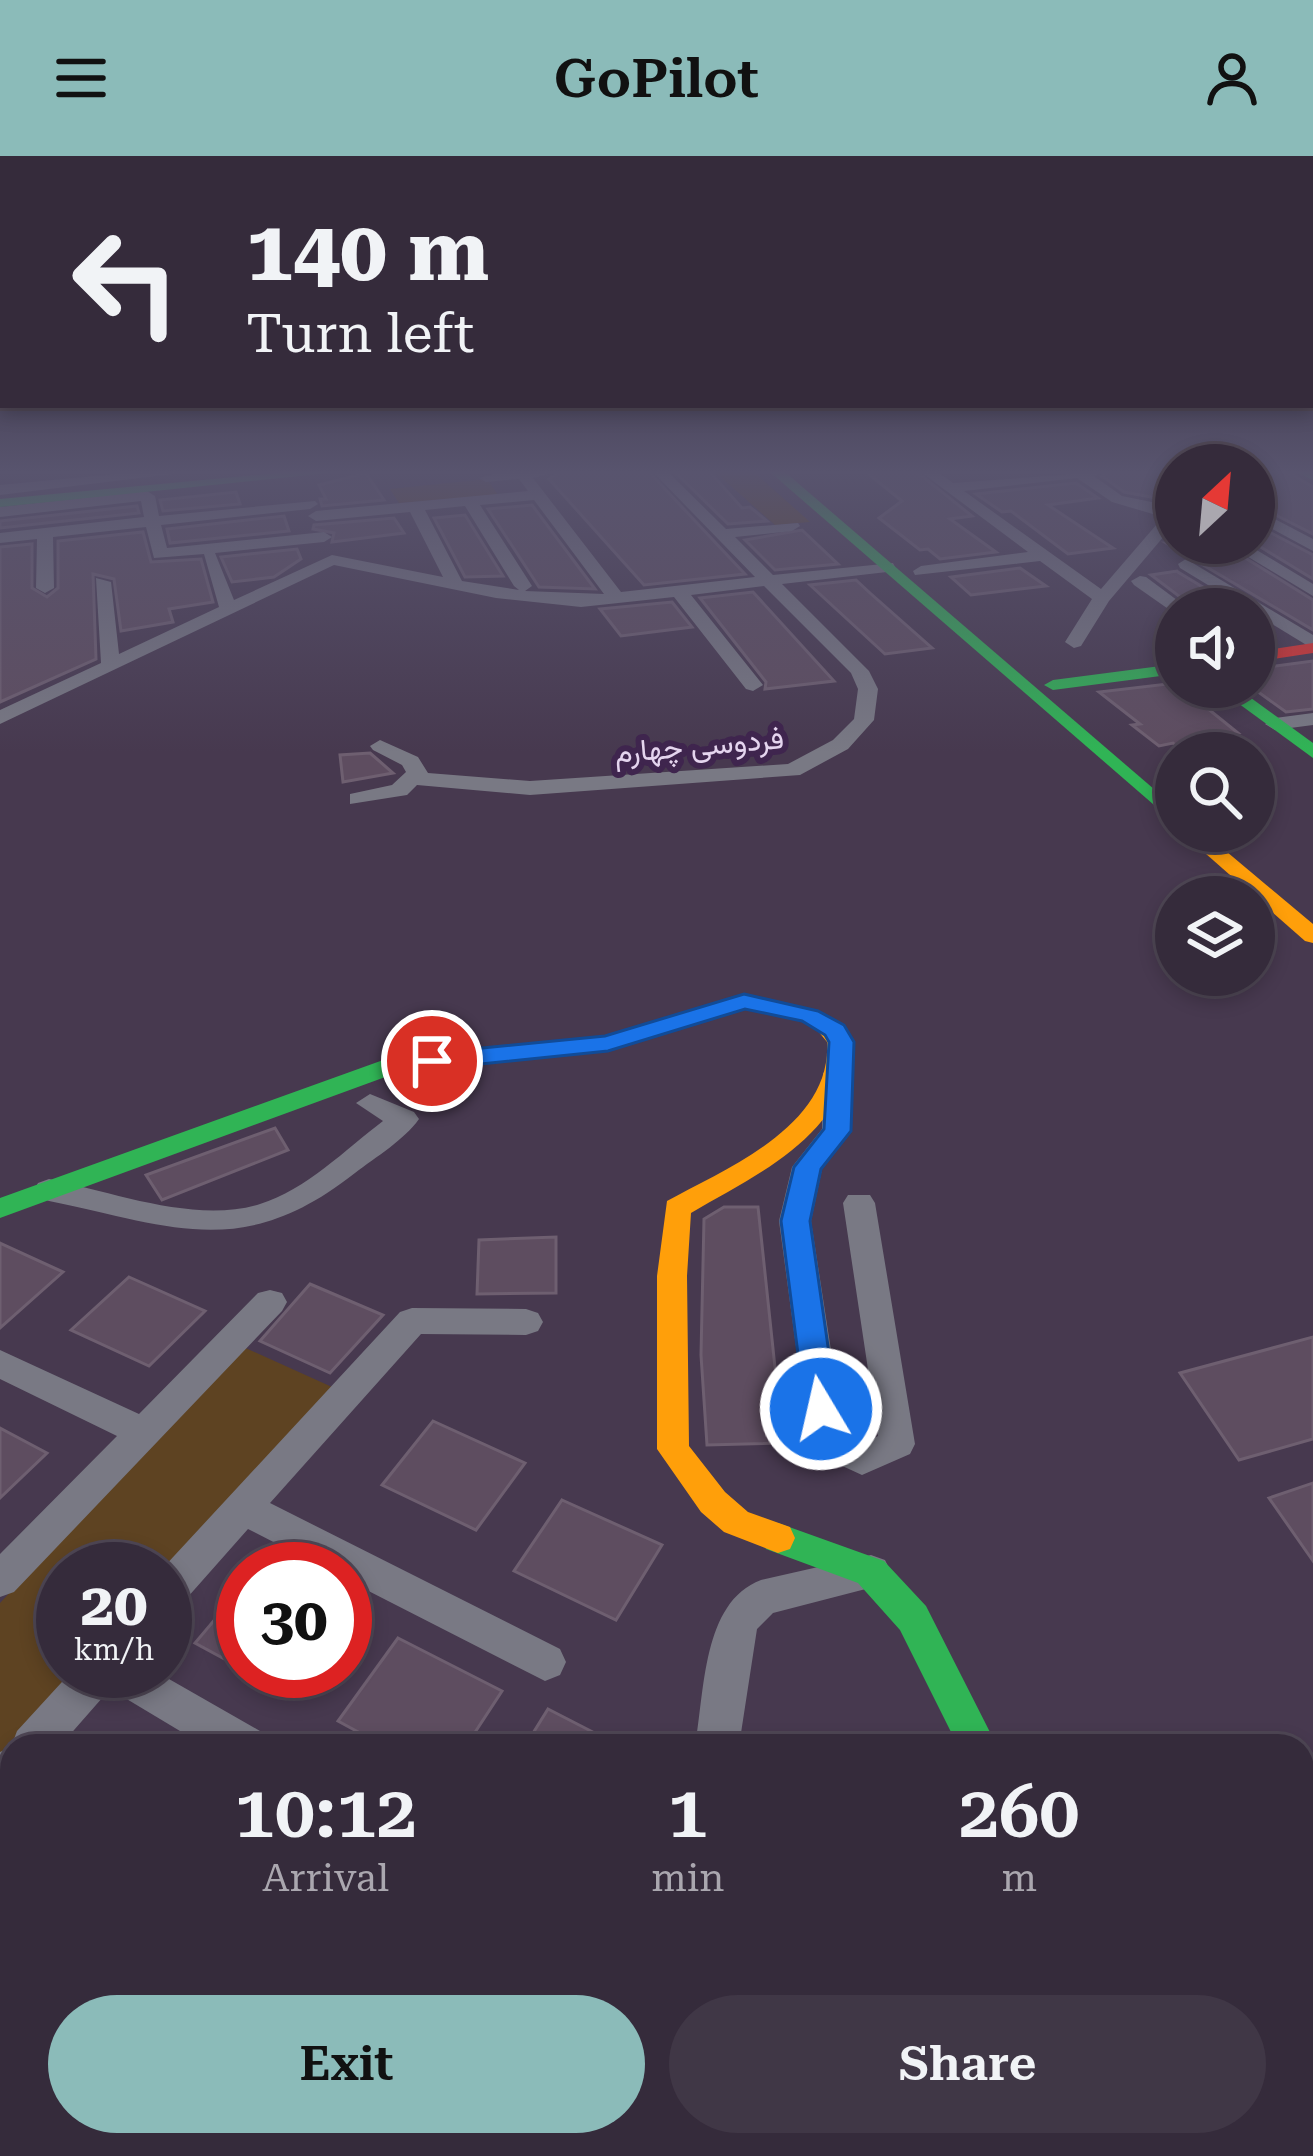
<!DOCTYPE html>
<html lang="en">
<head>
<meta charset="utf-8">
<style>
	:root { --surface:#352b3b; --page:#403746; --text:#f1f3f6; --muted:#aaa7af; --line:#4f4755; --accent:#8bbbb9 }
	body { margin:0; font-family:"Roboto Serif",Vazirmatn,serif; background:var(--page); color:var(--text); height:100vh; display:flex; flex-direction:column; font-size:45px; white-space:nowrap }
	* { box-sizing:border-box; margin:0 }
	p { font-size:39px; color:var(--muted) }
	.icon { flex:none; width:66px; height:66px; fill:none; stroke:currentColor; stroke-width:2; stroke-linecap:round; stroke-linejoin:round }
	.map { position:relative; flex:1; overflow:hidden }
	.side { position:absolute; left:0px; top:1578px; width:1314px; height:423px; display:flex; flex-direction:column; background:var(--surface); border-radius:36px 36px 0 0; box-shadow:0 6px 18px #0003,0 0 0 3px var(--line) }
	.side>* { flex:none }
	.guide { position:absolute; left:0px; top:0px; width:1314px; height:252px; box-shadow:0 6px 18px #0003,0 0 0 3px var(--line); background:#352b3b; color:var(--text); overflow:hidden }
	.needle { width:78px; rotate:26deg }
	.tools { position:absolute; left:1155px; top:288px; display:grid; gap:24px }
	.tools a { display:grid; place-items:center; width:120px; height:120px; border-radius:50%; background:var(--surface); box-shadow:0 6px 18px #0003,0 0 0 3px var(--line); font-size:60px }
	.speed { position:absolute; left:36px; top:1386px; display:flex; gap:24px; font-size:60px; font-weight:700; text-align:center }
	.speed>* { display:grid; place-content:center; width:156px; height:156px; border-radius:50%; background:var(--surface); box-shadow:0 6px 18px #0003,0 0 0 3px var(--line); line-height:1 }
	.speed small { font-size:30px; font-weight:400 }
	.speed .limit { border:18px solid #d22; background:#fff; color:#111 }
	.pin { position:absolute; display:grid; place-items:center; width:102px; height:102px; color:#fff; margin:-51px; border:6px solid #fff; border-radius:50%; box-shadow:0 3px 12px #0007 }
	.me { position:absolute; width:132px; margin:-66px; rotate:351deg; stroke-linejoin:round; filter:drop-shadow(0 0 9px #0008) }
	.turn { display:flex; align-items:center; gap:42px; height:252px; padding:0 48px; font-size:54px }
	.turn .icon { width:156px; height:156px; stroke-width:2.5 }
	.turn b { display:block; font-size:84px; line-height:102px }
	.eta { display:flex; justify-content:space-evenly; align-items:center; height:204px; text-align:center }
	.eta b { font-size:72px; font-weight:600; line-height:84px }
	.action { display:flex; gap:24px; margin-top:auto; padding:24px 48px }
	.action a { flex:1; height:138px; border-radius:72px; background:var(--accent); color:#111; font-size:48px; font-weight:600; line-height:138px; text-align:center }
	.action a+a { background:var(--page); color:var(--text) }
	header { display:flex; justify-content:space-between; align-items:center; height:156px; padding:0 48px; background:var(--accent); color:#111; font-size:54px; font-weight:600 }
	.map>svg:first-child { display:block }
	.green { fill:#5e4322 }
	.building { fill:#5e4d60; stroke:#6e5f70; stroke-width:3 }
	.lines { fill:none; stroke-linecap:round; stroke-linejoin:round }
	.street { fill:#797984; fill-rule:evenodd }
	.fast { fill:#30b455; fill-rule:evenodd }
	.slow { fill:#ff9f0a; fill-rule:evenodd }
	.jam { fill:#e5322d; fill-rule:evenodd }
	.route { fill:#1a73e8; stroke:#114b97; stroke-width:3 }
	.labels { text-anchor:middle; dominant-baseline:central; stroke-width:12; stroke-linejoin:round; paint-order:stroke }
	.far-street-label { font-size:30px; fill:#e5d5ef; stroke:#3f254e }
</style>
</head>
<body>
<header><svg class="icon" aria-label="menu" viewBox="0 0 24 24"><path d="M4 6h16M4 12h16M4 18h16"/></svg>GoPilot<svg class="icon" aria-label="person" viewBox="0 0 24 24"><circle cx="12" cy="8" r="4"/><path d="M4 21q1-7 8-7t8 7"/></svg></header>
<div class="map">
<svg width="1313" height="2000" viewBox="0 0 1313 2000">
	<rect width="100%" height="100%" fill="#47394f"/>
	<g class="green">
		<path d="M715,316H754L810,366L775,369Z"/>
		<path d="M487,323L498,339L399,347L390,333Z"/>
		<path d="M241,1190L332,1231L165,1413H63V1515H76L0,1599V1447Z"/>
	</g>
	<g class="building">
		<path d="M560,316H649L745,418L644,429L549,323Z"/>
		<path d="M675,316H710L742,352L750,351L767,365L728,368Z"/>
		<path d="M866,316H917L972,360L950,363L996,396L940,403L928,393L920,394L879,362L902,345Z"/>
		<path d="M1105,316H1176V339L1156,342L1124,336L1102,320Z"/>
		<path d="M1254,316H1288L1313,331V378L1254,348Z"/>
		<path d="M366,317L384,344L322,350L320,343H326L319,329Z"/>
		<path d="M1076,327L1098,342L1048,349L1113,392L1068,398L1011,355L1002,356L976,338Z"/>
		<path d="M236,336L240,348L163,355L160,344Z"/>
		<path d="M532,349L595,433L539,431L488,353Z"/>
		<path d="M137,350L139,357L0,372V365Z"/>
		<path d="M465,359L503,420L465,421L434,362Z"/>
		<path d="M284,360L289,375L170,387L167,373Z"/>
		<path d="M394,362L404,377L332,386L334,377L313,373L314,369Z"/>
		<path d="M1254,368L1313,399V423L1254,387Z"/>
		<path d="M802,374L838,408L775,414L745,384Z"/>
		<path d="M143,376L151,406L201,403L213,446L169,453L173,466L121,475L114,423L93,418L96,503L0,546V391L32,388V432L47,441L58,432V385Z"/>
		<path d="M1166,387H1221L1313,444V474Z"/>
		<path d="M297,393L301,403L274,421L232,426L221,401Z"/>
		<path d="M1020,412L1046,430L971,439L951,421Z"/>
		<path d="M1177,415L1178,416L1239,453H1196L1151,419Z"/>
		<path d="M856,424L870,437L932,492L885,498L810,429Z"/>
		<path d="M753,436L834,525L765,533L766,526L700,442Z"/>
		<path d="M672,446L692,471L621,480L600,453Z"/>
		<path d="M1313,505V553L1286,556L1254,533V513Z"/>
		<path d="M1176,527L1238,577L1215,580L1238,597H1185L1173,587L1159,590L1132,569L1140,568L1099,536Z"/>
		<path d="M370,597L393,617L343,626L340,599Z"/>
		<path d="M275,972L288,994L162,1044L146,1019Z"/>
		<path d="M724,1051H758L783,1287L707,1289L701,1199L704,1063Z"/>
		<path d="M556,1081V1137L477,1138L479,1084Z"/>
		<path d="M0,1087L63,1116L0,1172Z"/>
		<path d="M129,1121L205,1155L149,1210L71,1174Z"/>
		<path d="M310,1128L383,1159L330,1217L260,1185Z"/>
		<path d="M1313,1181V1283L1239,1304L1180,1217Z"/>
		<path d="M433,1265L525,1307L476,1374L382,1329Z"/>
		<path d="M0,1272L47,1297L0,1342Z"/>
		<path d="M1313,1327V1405L1269,1342Z"/>
		<path d="M562,1344L662,1389L616,1464L514,1415Z"/>
		<path d="M243,1430V1513L195,1487Z"/>
		<path d="M398,1482L502,1535L466,1590H384L338,1565Z"/>
		<path d="M247,1515H312L293,1540Z"/>
		<path d="M548,1553L620,1590H525Z"/>
	</g>
	<g class="lines">
		<g class="street">
			<path d="M137,316H189L0,339V329Z"/>
			<path d="M502,316H556L533,322L621,436L755,421L653,316H668L726,373L798,367L800,370L792,375L735,381L773,419L893,407L895,411L887,416L782,428L869,515L878,533L874,564L848,593L800,619L530,639L417,629L407,639L350,648V638L392,629L406,616L402,609L373,594L370,590L380,584L418,601L428,617L530,625L788,608L833,584L854,563L858,533L851,517L764,430L691,439L763,529L753,535L746,533L674,441L581,451L496,442L334,409L0,568V554L101,507L96,422L111,426L119,498L219,451L204,398L154,402L146,371L53,381L54,432L45,437L36,432L37,383L0,387V377L144,361L141,345L0,361V351L147,335L155,340L159,360L315,345L318,348L310,353L161,369L167,392L324,376L332,381L324,386L215,397L234,444L332,399L443,421L410,356L316,365L308,360L316,355L528,335L519,323L486,326L479,322ZM534,344L604,438L525,435L532,430L480,349ZM465,350L514,430L519,434L462,425L425,354Z"/>
			<path d="M921,316H938L953,327L1101,316L1094,320L1122,340L1176,351V366L1109,445L1081,490L1074,492L1065,486L1092,443L1040,405L915,419L913,415L921,410L1028,396ZM1077,322L1112,346L1163,361L1101,433L964,335Z"/>
			<path d="M1254,352L1313,383V395L1254,363Z"/>
			<path d="M1225,387H1245L1313,428V440Z"/>
			<path d="M1186,403L1313,479V493L1180,412L1178,408Z"/>
			<path d="M1140,420L1146,421L1189,453L1174,457L1134,429L1131,425Z"/>
			<path d="M1313,557V569L1275,574L1265,568L1275,562Z"/>
			<path d="M837,908L851,917L852,975L822,1013L811,1065L844,1278L862,1287L878,1280L843,1047L848,1039H870L875,1047L915,1288L910,1298L862,1319L814,1297L809,1287L779,1065L792,1011L822,973L823,917Z"/>
			<path d="M370,938L414,956L419,963C404,984 376,1001 355,1017C243,1105 175,1071 49,1045L38,1041L34,1034L38,1027L49,1023C113,1036 195,1068 260,1048C306,1034 346,993 383,965L356,947Z"/>
			<path d="M270,1134L282,1137L287,1146L282,1155L14,1436L0,1441V1398L117,1280L0,1223V1194L139,1258L258,1137Z"/>
			<path d="M412,1152L526,1153L538,1157L543,1166L538,1175L526,1179L421,1178L270,1347L560,1493L566,1506L560,1519L545,1525L345,1423V1413H326L248,1373L179,1451L165,1456L162,1413L400,1156Z"/>
			<path d="M871,1399L885,1404L891,1416L885,1428L773,1457L757,1473L739,1590H695C705,1536 702,1446 761,1424Z"/>
			<path d="M72,1515H155L260,1575L267,1590H205L110,1533L60,1590H12V1643L0,1648V1596L11,1591L17,1575Z"/>
			<path d="M0,1705L12,1710V1759L0,1754Z"/>
			<path d="M362,1989H426L430,2000H366Z"/>
			<path d="M630,1989H682L680,2000H628Z"/>
			<path d="M1152,1989H1205L1209,2000H1156Z"/>
		</g>
		<g class="fast">
			<path d="M288,316H338L0,351V343Z"/>
			<path d="M770,316H785L1176,652V668Z"/>
			<path d="M1296,316H1313V324Z"/>
			<path d="M1176,508V518L1053,534L1044,529L1053,524Z"/>
			<path d="M1216,531H1236L1313,587V602Z"/>
			<path d="M744,839L812,854L815,859L803,866L745,853L608,895L399,916L0,1062V1042L386,903L606,880Z"/>
			<path d="M778,1367L884,1405L926,1450L997,1590H958L900,1474L858,1427L766,1393L761,1382L766,1371Z"/>
		</g>
		<g class="slow">
			<path d="M1180,675H1202L1313,768V787L1305,785Z"/>
			<path d="M803,852C832,859 858,874 850,908C832,986 754,1020 691,1057L687,1120L689,1290L725,1336L748,1356L790,1371L795,1382L790,1393L778,1397L724,1376L701,1356L657,1293V1120L667,1045C727,1012 832,970 827,886L818,875L791,859Z"/>
		</g>
		<path class="jam" d="M1313,487V497L1254,506V496Z"/>
	</g>
	<linearGradient id="sky" x2="0" y2="1"><stop stop-color="#271f2b"/><stop offset="0.53" stop-color="#58546e"/><stop offset="1" stop-color="#58546e" stop-opacity="0"/></linearGradient>
	<rect width="1313" height="596" fill="url(#sky)"/>
	<path class="route" d="M744,838L818,855L844,869L854,886L851,975L821,1013L810,1065L837,1253L832,1263L821,1266L809,1263L805,1253L781,1065L794,1011L824,973L829,886L825,879L802,865L745,853L608,895L432,913L419,905L432,897L605,880Z"/>
	<g class="labels">
		<g class="far-street-label">
			<text transform="translate(699 589) rotate(-5)">فردوسی چهارم</text>
		</g>
	</g>
</svg>
<div class="tools">
<a><svg class="needle" viewBox="-14 -14 28 28"><path d="M0-13l5 13h-10z" fill="#e53935"/><path d="M0 13l5-13h-10z" fill="#aaa7af"/></svg></a>
<a><svg class="icon" aria-label="sound" viewBox="0 0 24 24"><path d="M4 9h4l5-4v14l-5-4H4zM17 9q2 3 0 6"/></svg></a>
<a><svg class="icon" aria-label="search" viewBox="0 0 24 24"><circle cx="10" cy="10" r="6"/><path d="M15 15l6 6"/></svg></a>
<a><svg class="icon" aria-label="layers" viewBox="0 0 24 24"><path d="M12 4l9 5-9 5-9-5zM3 14l9 5 9-5"/></svg></a>
</div>
<div class="speed"><div>20<small>km/h</small></div><div class="limit">30</div></div>
<div class="pin" style="left:432px;top:905px;background:#d93025"><svg class="icon" aria-label="arrive" viewBox="0 0 24 24"><path d="M6 21V4h12l-3 4 3 4H6"/></svg></div>
<svg class="me" style="left:821px;top:1253px" viewBox="-20 -20 40 40"><circle r="17" fill="#1a73e8" stroke="#fff" stroke-width="3"/><path d="M0-11L8 9 0 5-8 9z" fill="#fff"/></svg>
<div class="guide">
<div class="turn"><svg class="icon" aria-label="left" viewBox="0 0 24 24"><path d="M17 20v-9H6M10 6l-5 5 5 5"/></svg><div><b>140 m</b>Turn left</div></div>
</div>
<section class="side">
<div class="eta">
<div><b>10:12</b><p>Arrival</p></div>
<div><b>1</b><p>min</p></div>
<div><b>260</b><p>m</p></div>
</div>
<div class="action"><a>Exit</a><a>Share</a></div>
</section>
</div>
</body>
</html>
